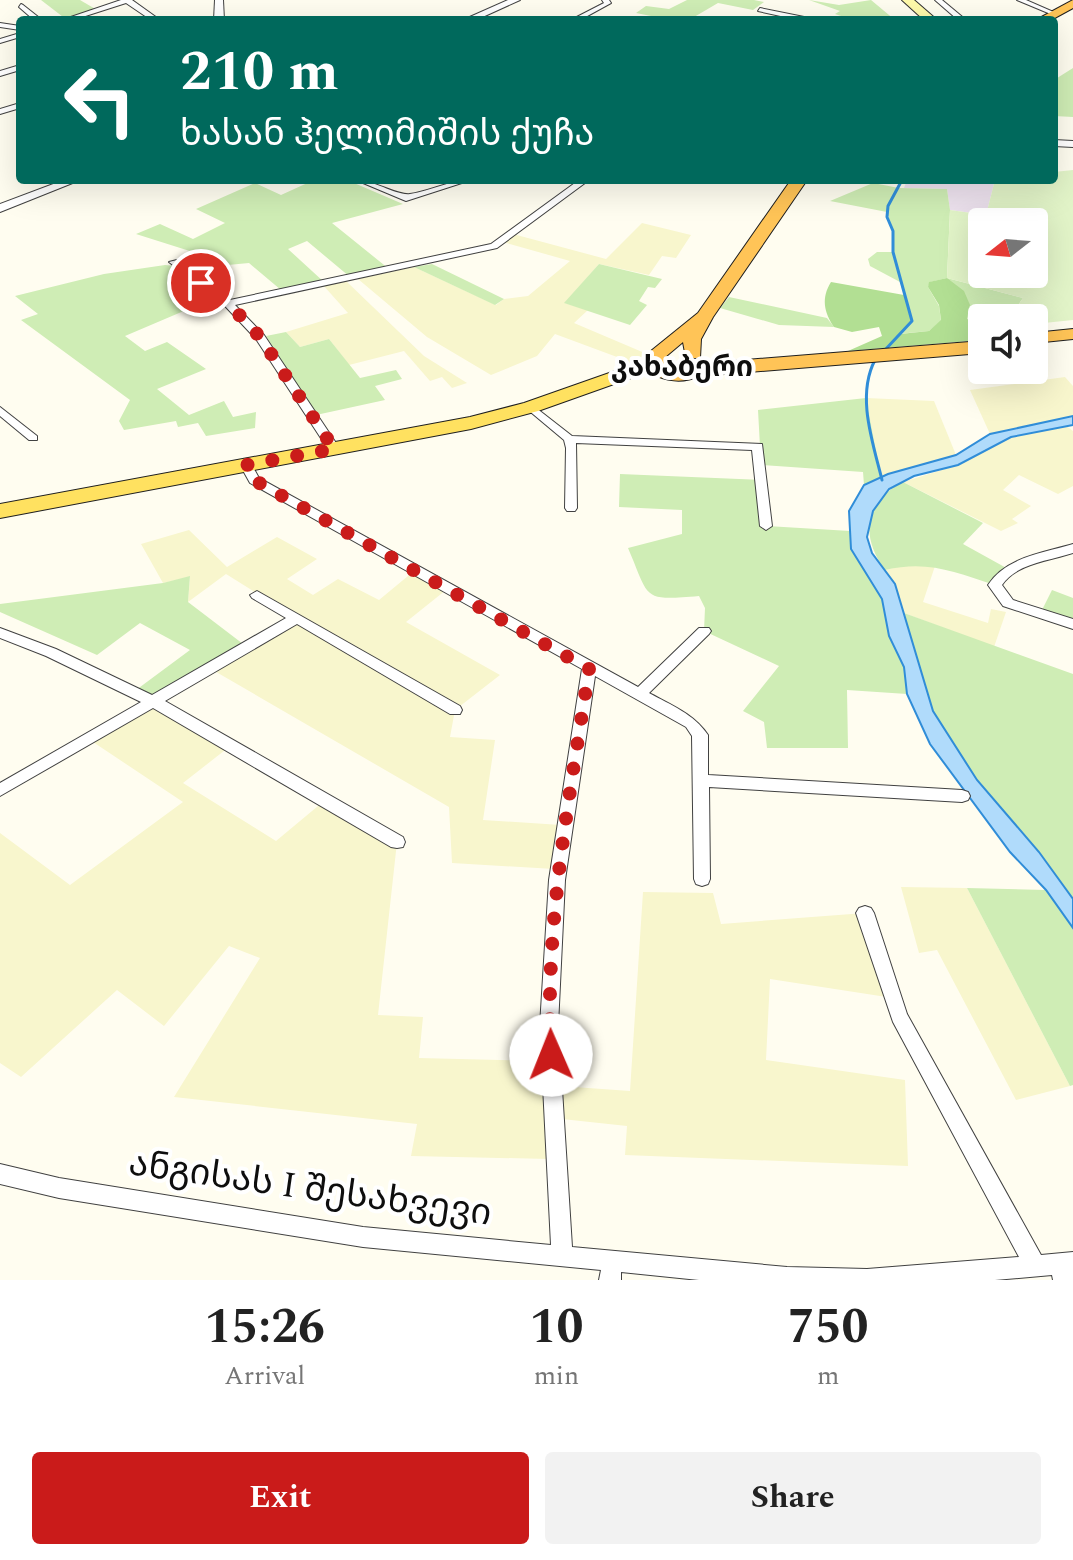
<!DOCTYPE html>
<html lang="en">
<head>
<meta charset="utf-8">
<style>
	:root { --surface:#fff; --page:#f2f2f2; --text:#222; --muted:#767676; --accent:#ca1b1a }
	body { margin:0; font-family:Spectral,"Noto Sans Georgian",serif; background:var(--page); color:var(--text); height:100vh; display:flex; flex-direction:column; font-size:30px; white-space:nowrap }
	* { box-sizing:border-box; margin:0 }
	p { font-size:26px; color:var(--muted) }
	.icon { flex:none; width:44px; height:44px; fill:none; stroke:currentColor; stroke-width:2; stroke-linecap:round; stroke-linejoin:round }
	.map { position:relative; height:1280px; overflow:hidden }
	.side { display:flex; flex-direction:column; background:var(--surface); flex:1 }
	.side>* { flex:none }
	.banner { position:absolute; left:16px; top:16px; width:1042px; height:168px; border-radius:8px; box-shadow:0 8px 32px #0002; background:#00695c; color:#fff; overflow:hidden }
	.needle { width:52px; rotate:253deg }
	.tools { position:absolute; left:968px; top:208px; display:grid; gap:16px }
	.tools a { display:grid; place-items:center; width:80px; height:80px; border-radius:8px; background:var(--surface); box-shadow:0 8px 32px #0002; font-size:40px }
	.pin { position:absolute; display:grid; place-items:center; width:68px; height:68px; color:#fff; margin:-34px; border:4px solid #fff; border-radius:50%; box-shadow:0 2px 8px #0007 }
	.me { position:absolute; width:88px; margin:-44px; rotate:359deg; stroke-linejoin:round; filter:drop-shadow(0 0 6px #0008) }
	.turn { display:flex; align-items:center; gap:28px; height:168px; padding:0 32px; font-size:36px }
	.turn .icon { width:104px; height:104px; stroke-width:2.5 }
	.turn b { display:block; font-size:56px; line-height:68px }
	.eta { display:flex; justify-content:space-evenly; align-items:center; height:136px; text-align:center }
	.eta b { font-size:48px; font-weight:700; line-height:56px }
	.primary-button { display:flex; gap:16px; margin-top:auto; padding:16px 32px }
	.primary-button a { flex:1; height:92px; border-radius:8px; background:var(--accent); color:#fff; font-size:32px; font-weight:700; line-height:92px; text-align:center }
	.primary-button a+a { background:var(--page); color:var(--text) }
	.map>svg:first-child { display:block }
	.industrial { fill:#ede2ee }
	.farmland { fill:#f8f6cd }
	.green { fill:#cfedb5 }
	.forest { fill:#b2df93 }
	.pitch { fill:#e2f4c8; fill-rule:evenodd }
	.water { fill:#b0dbfb; stroke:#308dd8; stroke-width:2 }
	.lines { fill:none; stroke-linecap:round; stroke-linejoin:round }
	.stream { stroke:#308dd8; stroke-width:3 }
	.minor-casing { stroke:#414141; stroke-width:2 }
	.tertiary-casing { stroke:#414141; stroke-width:2 }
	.secondary-casing { stroke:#303030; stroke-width:2 }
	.primary-casing { stroke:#1f1f1f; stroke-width:2 }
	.trunk-casing { stroke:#1f1f1f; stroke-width:2 }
	.minor { fill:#fff; fill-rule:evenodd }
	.tertiary { fill:#fff; fill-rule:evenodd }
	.secondary { fill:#fffaab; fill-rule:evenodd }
	.primary { fill:#ffe160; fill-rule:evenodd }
	.trunk { fill:#ffc457; fill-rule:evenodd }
	.route { stroke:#ca1b1a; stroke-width:14; stroke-dasharray:0 25.2 }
	.labels { text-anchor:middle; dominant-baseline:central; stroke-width:8; stroke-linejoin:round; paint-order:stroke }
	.far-quarter-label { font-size:28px; font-weight:bold; fill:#0e0e0e; stroke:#fff }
	.near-street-label { font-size:36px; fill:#0e0e0e; stroke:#fff }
</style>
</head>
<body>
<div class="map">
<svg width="1073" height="1280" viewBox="0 0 1073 1280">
	<rect width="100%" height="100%" fill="#fffdf0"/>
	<path class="industrial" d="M907,180H995L986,215L950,210L947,189L904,188Z"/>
	<g class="farmland">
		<path d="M642,223L691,235L676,258L662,256L649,275L599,264L565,303L588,310L574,323L647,354L623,366L617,357L555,334L537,356L491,375L427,337L358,279L414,267L496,305L504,299L528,296L570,261L503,242L513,234L606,259Z"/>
		<path d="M346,281L424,356L467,383L452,388L442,377L430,381L404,351L349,365L329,339L300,347L286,332L348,313L323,285Z"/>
		<path d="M1065,377L1073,386V416L990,434L970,390Z"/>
		<path d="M866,398L934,401L956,455L881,477Z"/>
		<path d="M1065,425L1073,431V486L1058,494L1019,475L1003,490L1031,506L1012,519L1018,523L1001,531L903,482L958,465L1011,437Z"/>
		<path d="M189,530L227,567L277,537L317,559L287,579L313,595L338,579L379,600L414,571L446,590L406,622L500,675L455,710L450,737L495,740L483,820L561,825L554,869L452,863L449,807L211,669L296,618L226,574L188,602L190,577L163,583L141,544Z"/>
		<path d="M909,564L935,566L923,602L988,623L991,609L1006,612L994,647L904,613L895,584L885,570Z"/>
		<path d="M152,707L229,747L183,783L276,841L324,801L397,842L378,1015L423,1017L419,1058L545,1061L549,1159L411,1156L417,1124L174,1097L260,958L229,946L164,1026L117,990L21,1077L0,1063V833L70,885L183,802L93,742Z"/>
		<path d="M901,887L967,888L1070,1086L1016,1100L937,950L919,953Z"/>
		<path d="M643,892L713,893L721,924L865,913L893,998L770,979L766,1060L905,1080L908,1166L625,1155L627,1126L562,1119L560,1086L630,1091Z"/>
	</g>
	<g class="green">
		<path d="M41,0H80L97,10L67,20Z"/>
		<path d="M687,0H754L764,2L753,10L718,3L689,20H653L656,17L636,13L646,6L669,9Z"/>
		<path d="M809,0L839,5L871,0L895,20H853L835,14L840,11Z"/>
		<path d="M1073,68V117L1054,116V80Z"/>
		<path d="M314,180H347L403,204L332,223L389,269L350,277L307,241L288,249L324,282L281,290L249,263L185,269L219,296L125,336L145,351L167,342L206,369L157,389L189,415L224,401L233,417L256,412L255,428L206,436L198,423L178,427L176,421L124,430L119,421L130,400L21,320L38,314L15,296L104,274L165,265L176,266L196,253L136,234L160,224L193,239L225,223L196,209L255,183L281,195Z"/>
		<path d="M873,183L899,188L947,189L950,210L947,278L1023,298L1009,318H982V330L971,325L947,278L930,282L928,287L939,306L941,321L929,331L898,334L912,321L900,282L870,266L868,259L877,252H893V231L887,212L830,201Z"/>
		<path d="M432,264L504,299L495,305L414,267Z"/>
		<path d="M599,264L662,279L655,288L648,287L639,301L647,305L630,325L564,303Z"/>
		<path d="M729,297L827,318L834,327L779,325L720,308Z"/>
		<path d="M286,332L300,347L329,339L360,378L396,370L402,379L375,386L385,400L316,415L266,336Z"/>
		<path d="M866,398L881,477L864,485L863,472L761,465L758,410Z"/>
		<path d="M620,474L763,480L767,526L850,531L851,549L882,599L889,636L904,667L907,694L847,690L848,748H767L764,722L743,711L779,666L704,631L705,608L699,596C641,601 650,599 628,548L682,534V510L619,507Z"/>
		<path d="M903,482L983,523L963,544L1010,570L995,585C954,572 928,560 885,570C860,536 864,502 903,482Z"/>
		<path d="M190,576L188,602L247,647L150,701L132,693L190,650L140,623L97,655L0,612V604L163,583Z"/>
		<path d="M1052,590L1073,598V624L1040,614Z"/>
		<path d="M904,613L1073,674V899L1039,852L977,780L933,711Z"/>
		<path d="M967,888L1046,890L1073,928V1085L1070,1086Z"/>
	</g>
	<path class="forest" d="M947,278L964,291L970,305L967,318L971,325L982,330V340L848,351L882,336L879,327L852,332L834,327C824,312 821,298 831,282L904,295L912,321L900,334L929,331L941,320L939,305L928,287L929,282Z"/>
	<path class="pitch" d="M1073,170V320L1034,324V318H1009L1023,298L947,278L950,210L986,215L995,180H1054V172ZM982,222H1034V274H982Z"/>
	<path class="water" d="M1073,416V425L1011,437L958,465L914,476L889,489L873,511L867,537L872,553L895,584L933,711L977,780L1039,852L1073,899V928L1046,890L1010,852L930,744L907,694L904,667L889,636L882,599L851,549L849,511L864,485L888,474L956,455L990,434Z"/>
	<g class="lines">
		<g class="stream">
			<path d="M884,351L912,321L893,252V231L887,217L888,206L902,180"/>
			<path d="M875,360C856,396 873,443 882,480"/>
		</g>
		<g class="minor-casing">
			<g id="minor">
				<path d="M121,0H132L160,20H151L126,3L73,20H62Z"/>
				<path d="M602,0H609L611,3L580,20H571L604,3Z"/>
				<path d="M935,0H942L966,20H958Z"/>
				<path d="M1017,0H1026L1058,14L1053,15Z"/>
				<path d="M21,4L23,5L42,20H34L19,7Z"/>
				<path d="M760,8L809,18L813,20H799L758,11Z"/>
				<path d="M0,23L20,26V30L0,27Z"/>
				<path d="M20,33V37L0,43V39Z"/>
				<path d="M20,65V70L0,76V71Z"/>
				<path d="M20,103V108L0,114V109Z"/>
				<path d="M1054,140L1073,141V147L1054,146Z"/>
				<path d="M356,180C374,180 397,196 410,194C431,191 449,180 471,180L406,201Z"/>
				<path d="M579,180H589L497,248L235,305L264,335L340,449L334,453L328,449L256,339L224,305L169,262L177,260L230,300L491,244Z"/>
				<path d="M531,404L572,436L762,444L772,526L766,530L760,526L752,450L576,443L577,508L575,511H567L565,508L566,448L564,440L527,409L525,407Z"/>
				<path d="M0,407L37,436V440H29L0,416Z"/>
				<path d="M246,461L250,462L259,478L638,687L699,628H709L711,631L709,634L649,693C671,705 694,714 708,735V775L962,790L968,792L970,796L968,800L962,802L709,787L710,879L708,884L702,886L696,884L694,879L692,736L686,727L595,676L565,880L558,1026L572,1247L787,1267L867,1269L1019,1257L893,1022L856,913L859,908L865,906L871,908L874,913L907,1014L1041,1255L1073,1252V1280H1053L1052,1275L995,1280H699L621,1272V1280H599L601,1270L363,1247L59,1198L0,1184V1164L59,1178L363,1227L551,1245L540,1026L549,880L582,669L250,483L240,465Z"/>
				<path d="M1073,544V553C1049,561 1017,563 1002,585L1013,600L1073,619V629L1003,606L988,585C1006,557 1043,553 1073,544Z"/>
				<path d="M257,591L460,706L462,710L460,714H450L297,624L165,701L403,837L405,842L403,847L397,848L391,847L153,708L0,796V783L141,702L46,656L0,638V628L56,649L152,695L286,618L252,598L250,595Z"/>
			</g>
		</g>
		<g class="tertiary-casing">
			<g id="tertiary">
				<path d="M215,0H223L224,20H214Z"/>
				<path d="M508,0H520L476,20H463Z"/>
				<path d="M64,180H80L0,212V204Z"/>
			</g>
		</g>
		<g class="secondary-casing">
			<path id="secondary" d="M902,0H914L937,20H924Z"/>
		</g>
		<g class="primary-casing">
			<path id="primary" d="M652,358L659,360L661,364L659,368L538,411L471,429L0,518V504L470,417L524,403Z"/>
		</g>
		<g class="trunk-casing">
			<g id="trunk">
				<path d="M1073,0V8L1051,20H1036Z"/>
				<path d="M791,180H807L713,317L701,339L700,358H686L683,342L664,358V365L682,369L697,364L982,341V353L700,376C681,384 666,381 648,372L644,359L646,355L698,313Z"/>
				<path d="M1073,329V339L1034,343V333Z"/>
			</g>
		</g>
		<use href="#minor" class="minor"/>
		<use href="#tertiary" class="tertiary"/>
		<use href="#secondary" class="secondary"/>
		<use href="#primary" class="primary"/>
		<use href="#trunk" class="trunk"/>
	</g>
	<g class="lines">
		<path class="route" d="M201,283L228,303L260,337L334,449L246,465L254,480L589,669C570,796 544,926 551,1055"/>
	</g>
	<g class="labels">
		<g class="far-quarter-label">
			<text x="682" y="367">კახაბერი</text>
		</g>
		<g class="near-street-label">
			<text transform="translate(310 1189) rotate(8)">ანგისას I შესახვევი</text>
		</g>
	</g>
</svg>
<div class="tools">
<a><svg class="needle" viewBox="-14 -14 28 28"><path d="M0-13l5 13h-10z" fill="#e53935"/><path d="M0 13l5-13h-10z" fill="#767676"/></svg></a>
<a><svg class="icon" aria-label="sound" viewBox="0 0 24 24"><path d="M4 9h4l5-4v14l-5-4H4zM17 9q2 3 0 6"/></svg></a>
</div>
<div class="pin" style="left:201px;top:283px;background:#d93025"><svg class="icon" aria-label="arrive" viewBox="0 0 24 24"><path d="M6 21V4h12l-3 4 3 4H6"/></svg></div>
<svg class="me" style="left:551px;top:1055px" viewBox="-20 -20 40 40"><circle r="19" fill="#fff"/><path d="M0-13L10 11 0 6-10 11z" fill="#ca1b1a"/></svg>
<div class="banner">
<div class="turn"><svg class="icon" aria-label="left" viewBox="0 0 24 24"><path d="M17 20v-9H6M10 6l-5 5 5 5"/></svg><div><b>210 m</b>ხასან ჰელიმიშის ქუჩა</div></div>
</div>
</div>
<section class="side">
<div class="eta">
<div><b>15:26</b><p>Arrival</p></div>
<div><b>10</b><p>min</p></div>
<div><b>750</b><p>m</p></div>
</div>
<div class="primary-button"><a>Exit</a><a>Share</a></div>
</section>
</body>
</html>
